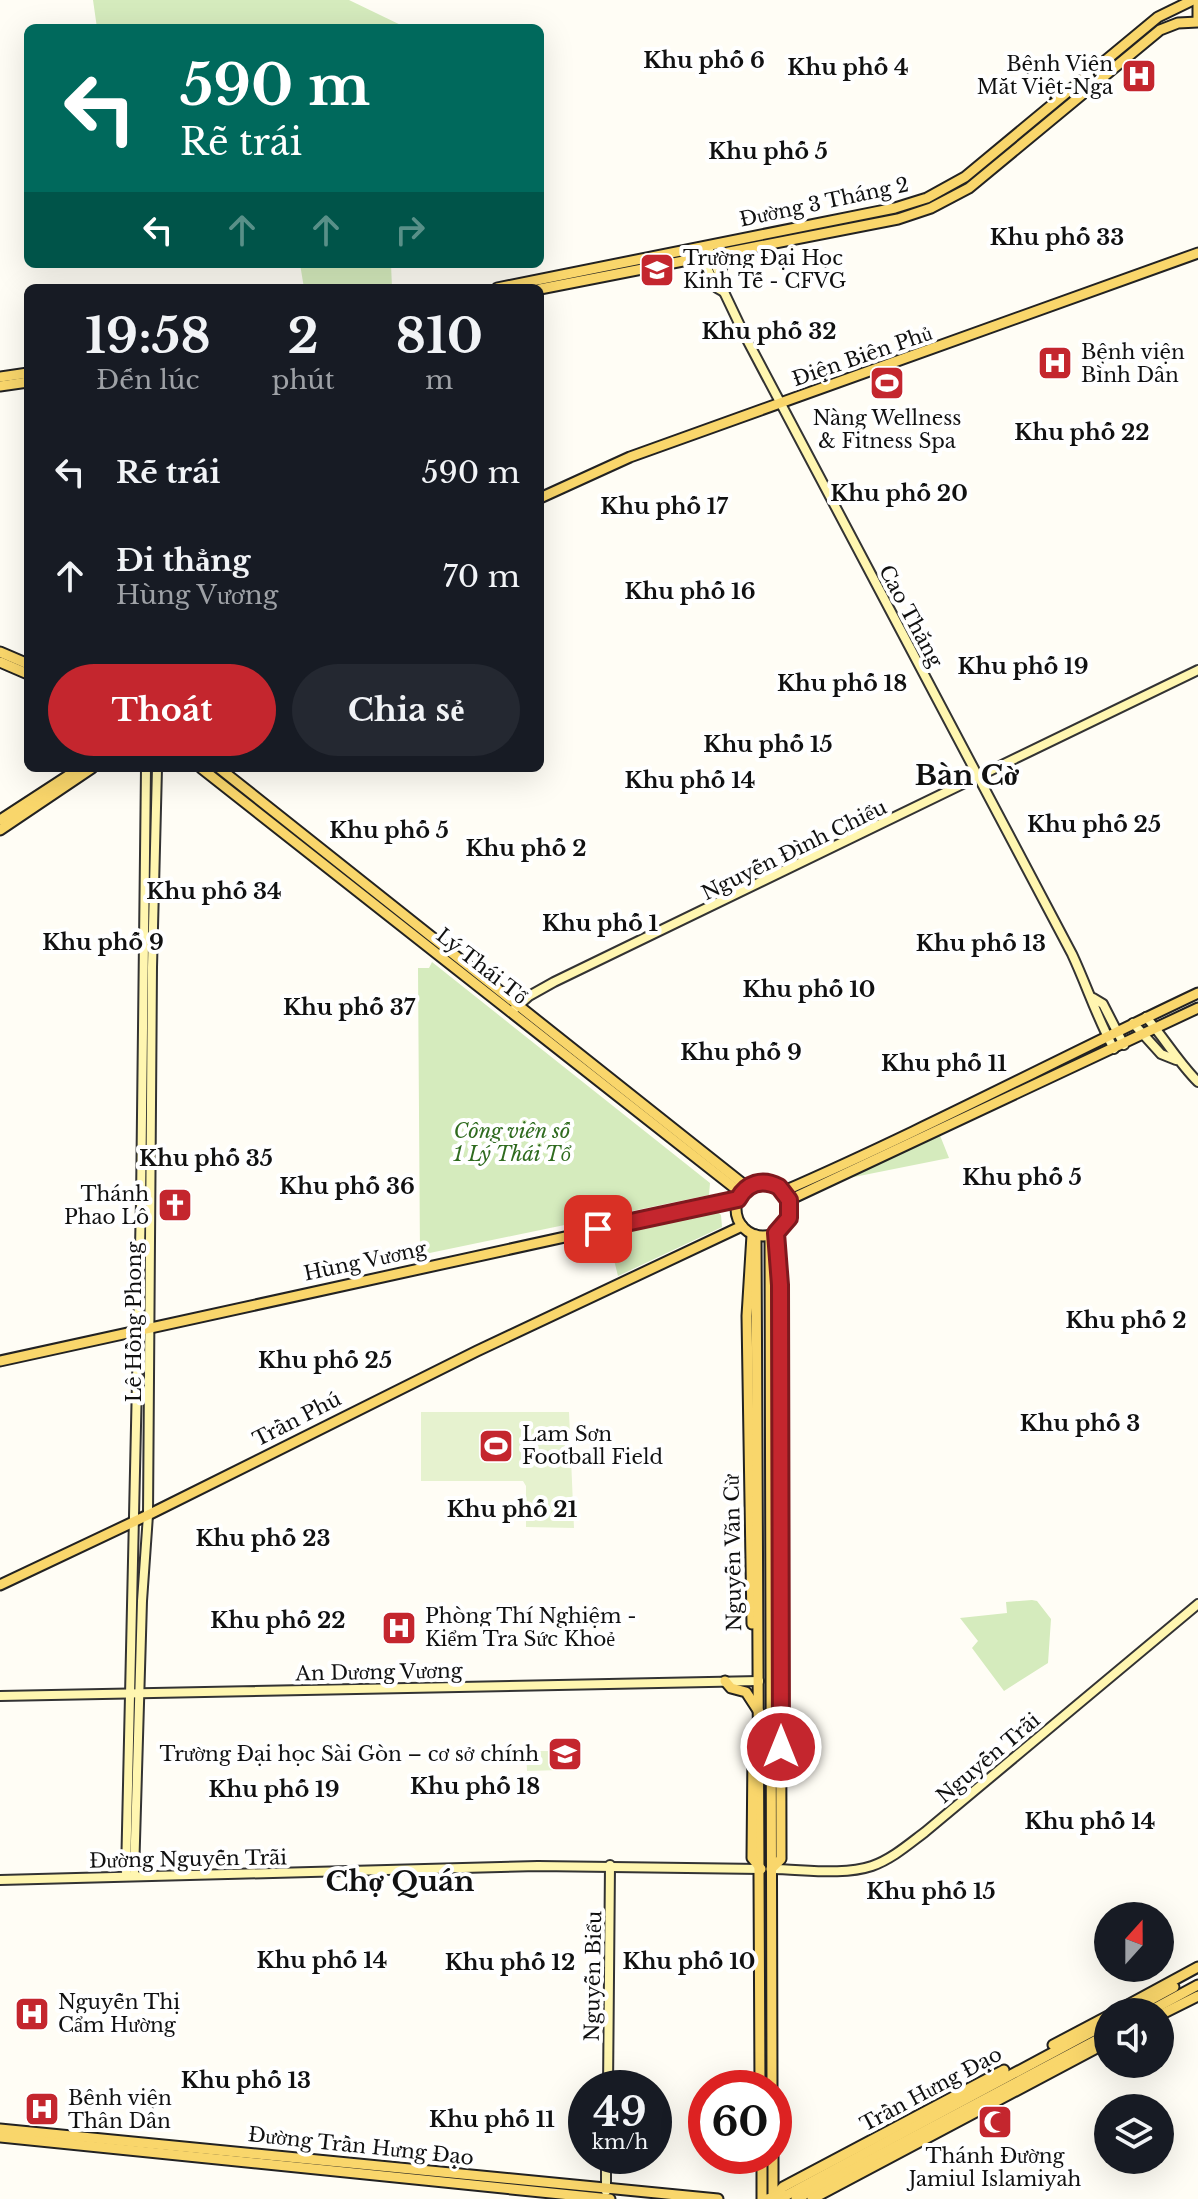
<!DOCTYPE html>
<html lang="vi">
<head>
<meta charset="utf-8">
<style>
	:root { --surface:#171b24; --page:#242831; --text:#f1f3f6; --muted:#9ea1a6; --accent:#c4262e }
	body { margin:0; font-family:"Libre Baskerville",serif; background:var(--page); color:var(--text); height:100vh; display:flex; flex-direction:column; font-size:30px; white-space:nowrap }
	* { box-sizing:border-box; margin:0 }
	p { font-size:26px; color:var(--muted) }
	.icon { flex:none; width:44px; height:44px; fill:none; stroke:currentColor; stroke-width:2; stroke-linecap:round; stroke-linejoin:round }
	.map { position:relative; flex:1; overflow:hidden }
	.panel { position:absolute; left:24px; top:284px; width:520px; height:488px; display:flex; flex-direction:column; background:var(--surface); border-radius:12px; box-shadow:0 8px 32px #0002 }
	.panel>* { flex:none }
	.top-card { position:absolute; left:24px; top:24px; width:520px; height:244px; border-radius:12px; box-shadow:0 8px 32px #0002; background:#00695c; color:#fff; overflow:hidden }
	.needle { width:52px; rotate:21deg }
	.fabs { position:absolute; left:1094px; top:1902px; display:grid; gap:16px }
	.fabs a { display:grid; place-items:center; width:80px; height:80px; border-radius:50%; background:var(--surface); box-shadow:0 8px 32px #0002; font-size:40px }
	.speed { position:absolute; left:568px; top:2070px; display:flex; gap:16px; font-size:40px; font-weight:700; text-align:center }
	.speed>* { display:grid; place-content:center; width:104px; height:104px; border-radius:50%; background:var(--surface); box-shadow:0 8px 32px #0002; line-height:1 }
	.speed small { font-size:20px; font-weight:400 }
	.speed .limit { border:12px solid #d22; background:#fff; color:#111 }
	.pin { position:absolute; display:grid; place-items:center; width:68px; height:68px; color:#fff; margin:-34px; border-radius:16px; box-shadow:0 4px 12px #0006 }
	.me { position:absolute; width:88px; margin:-44px; rotate:0deg; stroke-linejoin:round; filter:drop-shadow(0 0 6px #0008) }
	.turn { display:flex; align-items:center; gap:28px; height:168px; padding:0 24px; font-size:36px }
	.turn .icon { width:104px; height:104px; stroke-width:2.5 }
	.turn b { display:block; font-size:56px; line-height:68px }
	.lanes { display:flex; align-items:center; height:76px; padding:0 24px; background:#0003; justify-content:center; gap:40px; direction:ltr }
	.lanes .off { opacity:.35 }
	.eta { display:flex; justify-content:space-evenly; align-items:center; height:136px; text-align:center }
	.eta b { font-size:48px; font-weight:800; line-height:56px }
	.cta { display:flex; gap:16px; margin-top:auto; padding:16px 24px }
	.cta a { flex:1; height:92px; border-radius:48px; background:var(--accent); color:#fff; font-size:32px; font-weight:800; line-height:92px; text-align:center }
	.cta a+a { background:var(--page); color:var(--text) }
	ul { padding:0; list-style:none }
	li { display:flex; align-items:center; gap:24px; height:104px; padding:0 24px }
	li div { flex:1 }
	li b { display:block; font-size:30px }
	li em { font-style:normal }
	.map>svg:first-child { display:block }
	.green { fill:#d5ebbd }
	.pitch { fill:#e6f2cf }
	.lines { fill:none; stroke-linecap:round; stroke-linejoin:round }
	.secondary-casing { stroke:#333; stroke-width:12 }
	.primary-casing { stroke:#222; stroke-width:13 }
	.secondary { stroke:#fff6b0; stroke-width:8 }
	.primary { stroke:#f9d66b; stroke-width:9 }
	.route-casing { stroke:#7f191e; stroke-width:20 }
	.route { stroke:#c4262e; stroke-width:14 }
	.labels { text-anchor:middle; dominant-baseline:central; stroke-width:8; stroke-linejoin:round; paint-order:stroke }
	.poi-label { font-size:20px; fill:#111; stroke:#fff; text-anchor:start }
	.street-label { font-size:20px; fill:#111; stroke:#fff }
	.park-label { font-size:20px; font-style:italic; fill:#2f6b1f; stroke:#fff }
	.neighbourhood-label { font-size:22px; font-weight:bold; fill:#111; stroke:#fff }
	.district-label { font-size:28px; font-weight:bold; fill:#111; stroke:#fff }
</style>
</head>
<body>
<div class="map">
<svg width="1198" height="2199" viewBox="0 0 1198 2199">
	<rect width="100%" height="100%" fill="#fffdf5"/>
	<g class="green">
		<path d="M93,0H349L407,28H97Z"/>
		<path d="M300,264H391L392,288H304Z"/>
		<path d="M432,962L710,1183L709,1195L420,1255L418,968H429Z"/>
		<path d="M939,1133L949,1158L849,1178Z"/>
		<path d="M713,1208L721,1215L722,1227L618,1276L607,1232Z"/>
		<path d="M1032,1600L1037,1601L1051,1619L1048,1663L1004,1691L972,1648L978,1641L960,1618L1007,1613L1006,1602Z"/>
	</g>
	<g class="pitch">
		<path d="M421,1412H569L574,1528L526,1527V1486L523,1481H421Z"/>
		<path d="M526,1751H559L560,1770L527,1771Z"/>
	</g>
	<g class="lines">
		<g class="secondary-casing">
			<g id="secondary">
				<path d="M697,248L717,288L724,292"/>
				<path d="M709,250L724,285V292L744,334L1072,954C1087,986 1097,1018 1114,1049"/>
				<path d="M1093,998L1103,1004L1124,1045"/>
				<path d="M511,1012L529,996L554,982L1198,670"/>
				<path d="M1146,1017C1165,1039 1178,1062 1198,1082"/>
				<path d="M1133,1023L1161,1054L1176,1060"/>
				<path d="M0,1696L759,1681"/>
				<path d="M771,1869C803,1869 842,1876 872,1866C892,1859 909,1844 925,1832L1198,1604"/>
				<path d="M126,1875L141,1202L146,768"/>
				<path d="M134,1875L142,1601L148,1515L152,967L157,768"/>
				<path d="M0,1880L538,1866L761,1869"/>
				<path d="M608,2088L610,1865"/>
				<path d="M606,2191V2156"/>
			</g>
		</g>
		<g class="primary-casing">
			<g id="primary">
				<path d="M1198,3V20"/>
				<path d="M719,274L728,253"/>
				<path d="M497,288L895,208L927,198L965,177L1158,17L1193,0"/>
				<path d="M540,289L898,219L931,208L969,188L1160,30L1178,23L1198,22"/>
				<path d="M0,377L28,373"/>
				<path d="M0,386L28,382"/>
				<path d="M540,498L630,457L1198,253"/>
				<path d="M0,652L28,664"/>
				<path d="M0,662L28,674"/>
				<path d="M201,768L741,1193"/>
				<path d="M219,768L747,1187"/>
				<path d="M0,820L80,768"/>
				<path d="M0,830L92,768"/>
				<circle cx="763" cy="1209" r="27"/>
				<path d="M784,1191C924,1130 1060,1058 1198,993"/>
				<path d="M789,1200L1198,1008"/>
				<path d="M752,1235L747,1316L752,1624"/>
				<path d="M756,1235L760,2088"/>
				<path d="M770,1235L772,2088"/>
				<path d="M0,1361L738,1199"/>
				<path d="M0,1585L148,1515L477,1351L742,1226"/>
				<path d="M725,1681L731,1688L746,1692L759,1712"/>
				<path d="M753,1751L752,1858L761,1869"/>
				<path d="M771,1869L781,1859L780,1285L776,1233"/>
				<path d="M1115,2012L1198,1967"/>
				<path d="M1128,2012L1174,1987"/>
				<path d="M1148,2012L1198,1985"/>
				<path d="M1160,2015L1198,1996"/>
				<path d="M1053,2045L1108,2016"/>
				<path d="M0,2129L718,2199"/>
				<path d="M0,2137L610,2199"/>
				<path d="M762,2156V2199"/>
				<path d="M773,2156V2199"/>
				<path d="M773,2198L783,2187L1004,2070"/>
				<path d="M767,2199L787,2195L1108,2023"/>
				<path d="M796,2199L1108,2034"/>
				<path d="M812,2199L1108,2042"/>
			</g>
		</g>
		<use href="#secondary" class="secondary"/>
		<use href="#primary" class="primary"/>
	</g>
	<g class="lines">
		<g class="route-casing">
			<path id="route" d="M598,1229L738,1199C747,1183 762,1178 779,1187L789,1200V1218L776,1233L780,1285L781,1747"/>
		</g>
		<use href="#route" class="route"/>
	</g>
	<defs>
		<g id="hospital-square" transform="scale(1.8)"><rect x="-9" y="-9" width="18" height="18" rx="4" fill="#c4262e" stroke="#fff"/><path d="M-5-5h3v3.5h4V-5h3V5h-3V1.5h-4V5h-3Z" fill="#fff"/></g>
		<g id="university-square" transform="scale(1.8)"><rect x="-9" y="-9" width="18" height="18" rx="4" fill="#c4262e" stroke="#fff"/><path d="M0-5L7-2L0 1L-7-2ZM-4 1L0 2.5L4 1V4Q0 6-4 4Z" fill="#fff"/></g>
		<g id="stadium-square" transform="scale(1.8)"><rect x="-9" y="-9" width="18" height="18" rx="4" fill="#c4262e" stroke="#fff"/><path d="M0-5a6.5 5 0 1 0 0 10a6.5 5 0 1 0 0-10ZM-3.5-1.8h7v3.6h-7Z" fill="#fff"/></g>
		<g id="church-square" transform="scale(1.8)"><rect x="-9" y="-9" width="18" height="18" rx="4" fill="#c4262e" stroke="#fff"/><path d="M-1.2-6h2.4v3.5h3.3v2.4h-3.3V6h-2.4V-.1h-3.3v-2.4h3.3Z" fill="#fff"/></g>
		<g id="mosque-square" transform="scale(1.8)"><rect x="-9" y="-9" width="18" height="18" rx="4" fill="#c4262e" stroke="#fff"/><path d="M3.5-4.9A6 6 0 1 0 3.5 4.9A5 5 0 1 1 3.5-4.9Z" fill="#fff"/></g>
	</defs>
	<g fill-rule="evenodd">
		<use href="#hospital-square" x="1139" y="76"/>
		<use href="#university-square" x="657" y="270"/>
		<use href="#hospital-square" x="1055" y="363"/>
		<use href="#stadium-square" x="887" y="383"/>
		<use href="#church-square" x="175" y="1205"/>
		<use href="#stadium-square" x="496" y="1446"/>
		<use href="#hospital-square" x="399" y="1628"/>
		<use href="#university-square" x="565" y="1754"/>
		<use href="#hospital-square" x="32" y="2014"/>
		<use href="#hospital-square" x="42" y="2109"/>
		<use href="#mosque-square" x="995" y="2122"/>
	</g>
	<g class="labels">
		<g class="poi-label">
			<text x="1113" y="64" text-anchor="end">Bệnh Viện<tspan x="1113" dy="23">Mắt Việt-Nga</tspan></text>
			<text x="683" y="258">Trường Đại Học<tspan x="683" dy="23">Kinh Tế - CFVG</tspan></text>
			<text x="1081" y="352">Bệnh viện<tspan x="1081" dy="23">Bình Dân</tspan></text>
			<text x="887" y="418" text-anchor="middle">Nàng Wellness<tspan x="887" dy="23">&amp; Fitness Spa</tspan></text>
			<text x="149" y="1194" text-anchor="end">Thánh<tspan x="149" dy="23">Phao Lô</tspan></text>
			<text x="522" y="1434">Lam Sơn<tspan x="522" dy="23">Football Field</tspan></text>
			<text x="425" y="1616">Phòng Thí Nghiệm -<tspan x="425" dy="23">Kiểm Tra Sức Khoẻ</tspan></text>
			<text x="539" y="1754" text-anchor="end">Trường Đại học Sài Gòn – cơ sở chính</text>
			<text x="58" y="2002">Nguyễn Thị<tspan x="58" dy="23">Cẩm Hường</tspan></text>
			<text x="68" y="2098">Bệnh viện<tspan x="68" dy="23">Thân Dân</tspan></text>
			<text x="995" y="2156" text-anchor="middle">Thánh Đường<tspan x="995" dy="23">Jamiul Islamiyah</tspan></text>
		</g>
		<g class="street-label">
			<text transform="translate(824 202) rotate(-12)">Đường 3 Tháng 2</text>
			<text transform="translate(862 356) rotate(-19)">Điện Biên Phủ</text>
			<text transform="translate(911 616) rotate(62)">Cao Thắng</text>
			<text transform="translate(794 850) rotate(-26)">Nguyễn Đình Chiểu</text>
			<text transform="translate(482 966) rotate(38)">Lý Thái Tổ</text>
			<text transform="translate(365 1261) rotate(-12)">Hùng Vương</text>
			<text transform="translate(134 1322) rotate(-90)">Lê Hồng Phong</text>
			<text transform="translate(297 1419) rotate(-27)">Trần Phú</text>
			<text transform="translate(733 1553) rotate(-91)">Nguyễn Văn Cừ</text>
			<text transform="translate(379 1672) rotate(-1)">An Dương Vương</text>
			<text transform="translate(988 1758) rotate(-40)">Nguyễn Trãi</text>
			<text transform="translate(188 1859) rotate(-1)">Đường Nguyễn Trãi</text>
			<text transform="translate(593 1976) rotate(-89)">Nguyễn Biểu</text>
			<text transform="translate(931 2089) rotate(-28)">Trần Hưng Đạo</text>
			<text transform="translate(361 2146) rotate(6)">Đường Trần Hưng Đạo</text>
		</g>
		<g class="park-label">
			<text x="512" y="1131">Công viên số<tspan x="512" dy="23">1 Lý Thái Tổ</tspan></text>
		</g>
		<g class="neighbourhood-label">
			<text x="704" y="60">Khu phố 6</text>
			<text x="848" y="67">Khu phố 4</text>
			<text x="768" y="151">Khu phố 5</text>
			<text x="1057" y="237">Khu phố 33</text>
			<text x="769" y="331">Khu phố 32</text>
			<text x="1082" y="432">Khu phố 22</text>
			<text x="899" y="493">Khu phố 20</text>
			<text x="664" y="506">Khu phố 17</text>
			<text x="690" y="591">Khu phố 16</text>
			<text x="1023" y="666">Khu phố 19</text>
			<text x="842" y="683">Khu phố 18</text>
			<text x="768" y="744">Khu phố 15</text>
			<text x="690" y="780">Khu phố 14</text>
			<text x="1094" y="824">Khu phố 25</text>
			<text x="389" y="830">Khu phố 5</text>
			<text x="526" y="848">Khu phố 2</text>
			<text x="214" y="891">Khu phố 34</text>
			<text x="600" y="923">Khu phố 1</text>
			<text x="103" y="942">Khu phố 9</text>
			<text x="981" y="943">Khu phố 13</text>
			<text x="809" y="989">Khu phố 10</text>
			<text x="349" y="1007">Khu phố 37</text>
			<text x="741" y="1052">Khu phố 9</text>
			<text x="944" y="1063">Khu phố 11</text>
			<text x="206" y="1158">Khu phố 35</text>
			<text x="1022" y="1177">Khu phố 5</text>
			<text x="347" y="1186">Khu phố 36</text>
			<text x="1126" y="1320">Khu phố 2</text>
			<text x="325" y="1360">Khu phố 25</text>
			<text x="1080" y="1423">Khu phố 3</text>
			<text x="512" y="1509">Khu phố 21</text>
			<text x="263" y="1538">Khu phố 23</text>
			<text x="278" y="1620">Khu phố 22</text>
			<text x="475" y="1786">Khu phố 18</text>
			<text x="274" y="1789">Khu phố 19</text>
			<text x="1090" y="1821">Khu phố 14</text>
			<text x="931" y="1891">Khu phố 15</text>
			<text x="322" y="1960">Khu phố 14</text>
			<text x="689" y="1961">Khu phố 10</text>
			<text x="510" y="1962">Khu phố 12</text>
			<text x="246" y="2080">Khu phố 13</text>
			<text x="492" y="2119">Khu phố 11</text>
		</g>
		<g class="district-label">
			<text x="967" y="775">Bàn Cờ</text>
			<text x="400" y="1881">Chợ Quán</text>
		</g>
	</g>
</svg>
<div class="fabs">
<a><svg class="needle" viewBox="-14 -14 28 28"><path d="M0-13l5 13h-10z" fill="#e53935"/><path d="M0 13l5-13h-10z" fill="#9ea1a6"/></svg></a>
<a><svg class="icon" aria-label="sound" viewBox="0 0 24 24"><path d="M4 9h4l5-4v14l-5-4H4zM17 9q2 3 0 6"/></svg></a>
<a><svg class="icon" aria-label="layers" viewBox="0 0 24 24"><path d="M12 4l9 5-9 5-9-5zM3 14l9 5 9-5"/></svg></a>
</div>
<div class="speed"><div>49<small>km/h</small></div><div class="limit">60</div></div>
<div class="pin" style="left:598px;top:1229px;background:#d93025"><svg class="icon" aria-label="arrive" viewBox="0 0 24 24"><path d="M6 21V4h12l-3 4 3 4H6"/></svg></div>
<svg class="me" style="left:781px;top:1747px" viewBox="-20 -20 40 40"><circle r="17" fill="#c4262e" stroke="#fff" stroke-width="3"/><path d="M0-11L8 9 0 5-8 9z" fill="#fff"/></svg>
<div class="top-card">
<div class="turn"><svg class="icon" aria-label="left" viewBox="0 0 24 24"><path d="M17 20v-9H6M10 6l-5 5 5 5"/></svg><div><b>590 m</b>Rẽ trái</div></div>
<div class="lanes"><svg class="icon" aria-label="left" viewBox="0 0 24 24"><path d="M17 20v-9H6M10 6l-5 5 5 5"/></svg><svg class="icon off" aria-label="ahead" viewBox="0 0 24 24"><path d="M12 20V5M6 11l6-6 6 6"/></svg><svg class="icon off" aria-label="ahead" viewBox="0 0 24 24"><path d="M12 20V5M6 11l6-6 6 6"/></svg><svg class="icon off" aria-label="right" viewBox="0 0 24 24"><path d="M7 20v-9h11M14 6l5 5-5 5"/></svg></div>
</div>
<section class="panel">
<div class="eta">
<div><b>19:58</b><p>Đến lúc</p></div>
<div><b>2</b><p>phút</p></div>
<div><b>810</b><p>m</p></div>
</div>
<ul>
<li><svg class="icon" aria-label="left" viewBox="0 0 24 24"><path d="M17 20v-9H6M10 6l-5 5 5 5"/></svg><div><b>Rẽ trái</b></div><em>590 m</em></li>
<li><svg class="icon" aria-label="ahead" viewBox="0 0 24 24"><path d="M12 20V5M6 11l6-6 6 6"/></svg><div><b>Đi thẳng</b><p>Hùng Vương</p></div><em>70 m</em></li>
</ul>
<div class="cta"><a>Thoát</a><a>Chia sẻ</a></div>
</section>
</div>
</body>
</html>
